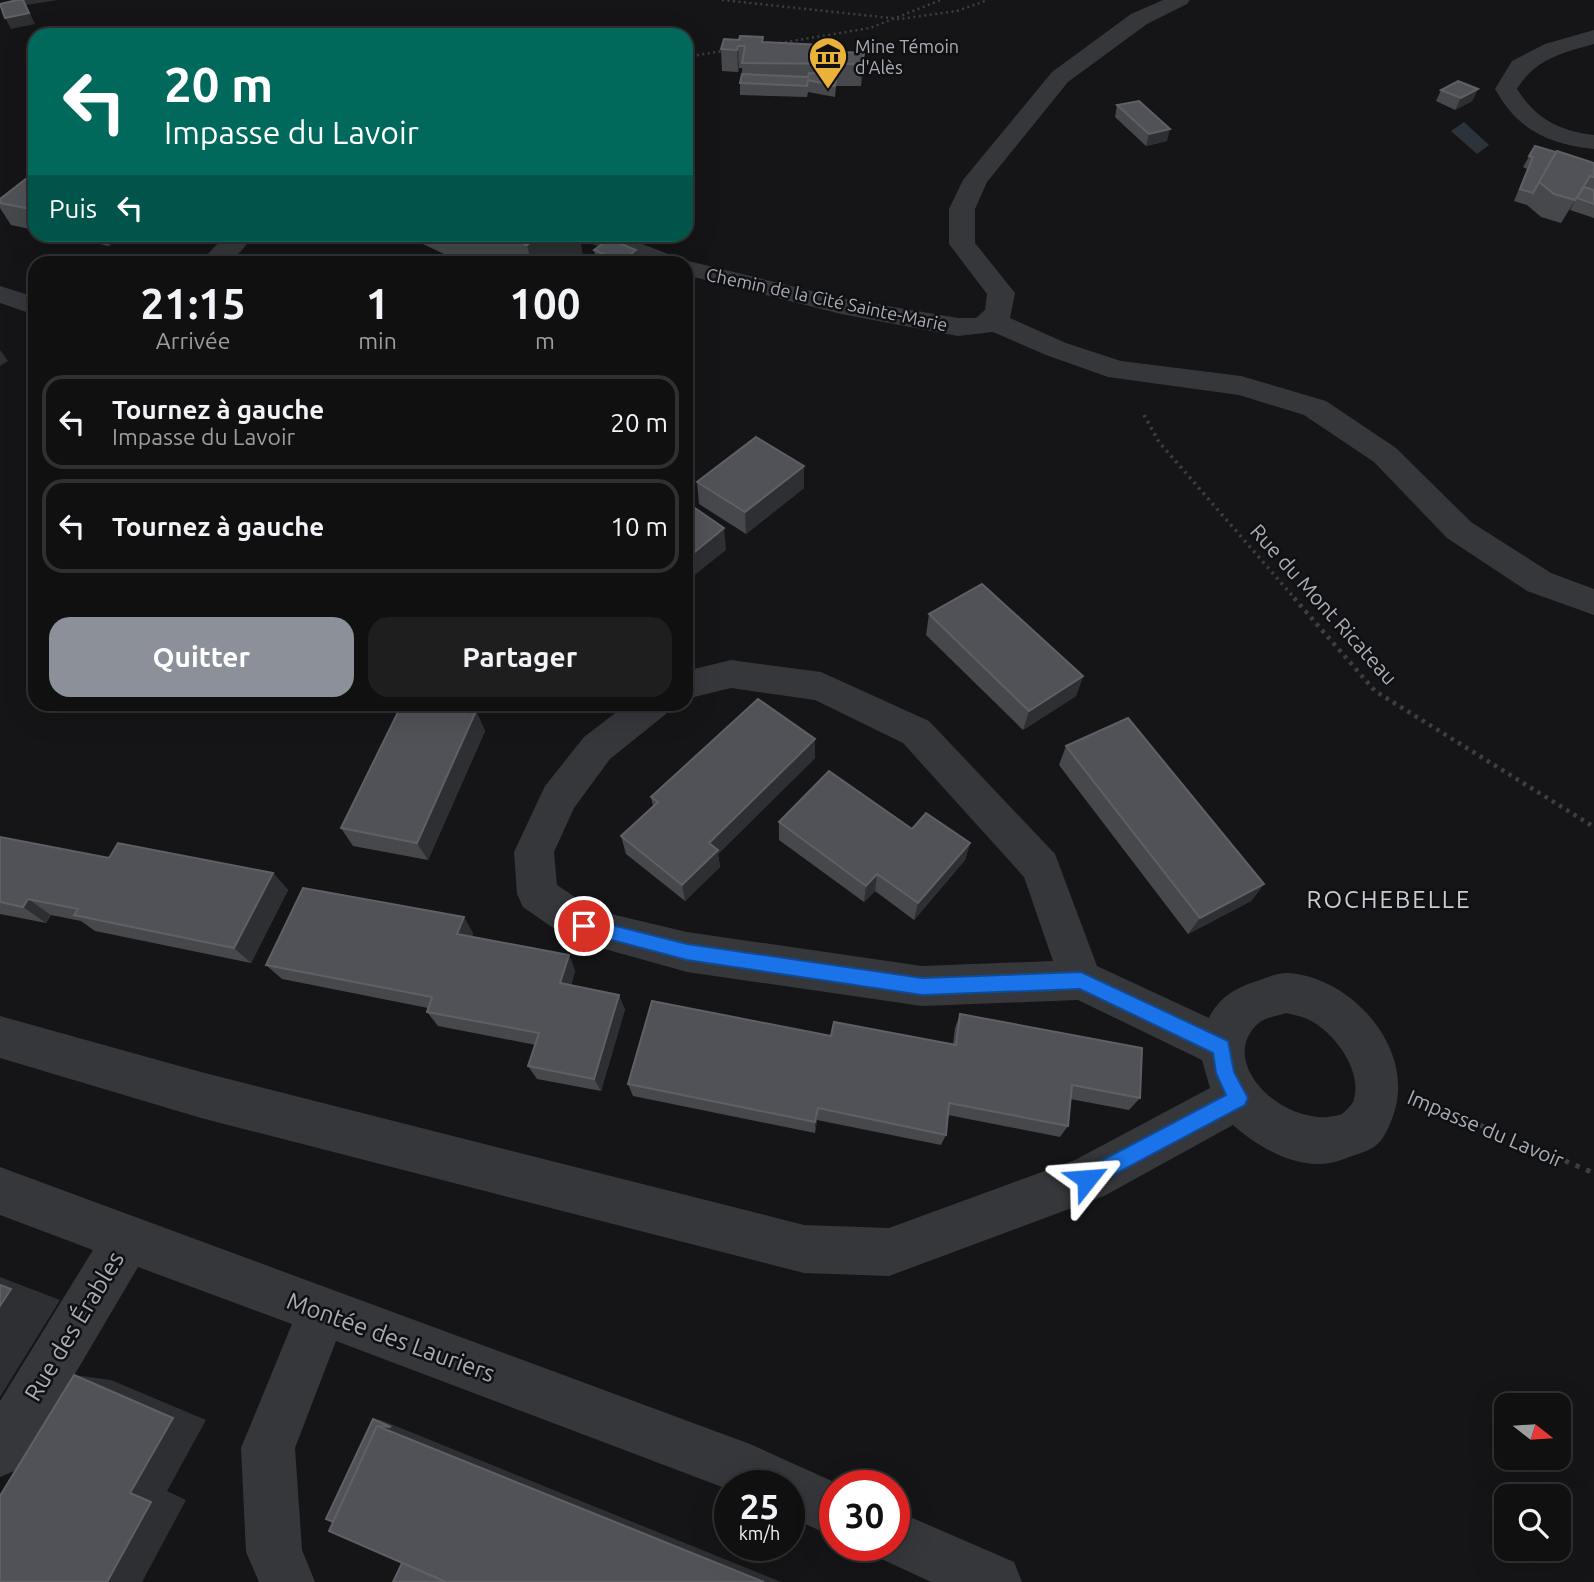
<!DOCTYPE html>
<html lang="fr">
<head>
<meta charset="utf-8">
<style>
	:root { --surface:#101011; --page:#1e1e1f; --text:#f1f3f6; --muted:#9c9d9f; --line:#303031; --accent:#8c9099 }
	body { margin:0; font-family:Ubuntu,sans-serif; background:var(--page); color:var(--text); height:100vh; display:flex; flex-direction:column; font-size:26px; white-space:nowrap }
	* { box-sizing:border-box; margin:0 }
	p { font-size:23px; color:var(--muted) }
	.icon { flex:none; width:38px; height:38px; fill:none; stroke:currentColor; stroke-width:2; stroke-linecap:round; stroke-linejoin:round }
	.map { position:relative; flex:1; overflow:hidden }
	.drawer { position:absolute; left:28px; top:256px; width:665px; height:455px; display:flex; flex-direction:column; background:var(--surface); border-radius:21px; box-shadow:0 7px 28px #0002,0 0 0 2px var(--line) }
	.drawer>* { flex:none }
	.hud { position:absolute; left:28px; top:28px; width:665px; height:214px; border-radius:21px; box-shadow:0 7px 28px #0002,0 0 0 2px var(--line); background:#00695c; color:#fff; overflow:hidden }
	.needle { width:46px; rotate:107deg }
	.tools { position:absolute; left:1494px; top:1393px; display:grid; gap:14px }
	.tools a { display:grid; place-items:center; width:77px; height:77px; border-radius:14px; background:var(--surface); box-shadow:0 7px 28px #0002,0 0 0 2px var(--line); font-size:35px }
	.speed { position:absolute; left:714px; top:1470px; display:flex; gap:14px; font-size:35px; font-weight:700; text-align:center }
	.speed>* { display:grid; place-content:center; width:91px; height:91px; border-radius:50%; background:var(--surface); box-shadow:0 7px 28px #0002,0 0 0 2px var(--line); line-height:1 }
	.speed small { font-size:18px; font-weight:400 }
	.speed .limit { border:10px solid #d22; background:#fff; color:#111 }
	.pin { position:absolute; display:grid; place-items:center; width:60px; height:60px; color:#fff; margin:-30px; border:4px solid #fff; border-radius:50%; box-shadow:0 2px 7px #0007 }
	.me { position:absolute; width:77px; margin:-38px; rotate:62deg; stroke-linejoin:round; filter:drop-shadow(0 0 5px #0008) }
	.turn { display:flex; align-items:center; gap:24px; height:147px; padding:0 21px; font-size:32px }
	.turn .icon { width:91px; height:91px; stroke-width:2.5 }
	.turn b { display:block; font-size:49px; line-height:60px }
	.then { display:flex; align-items:center; height:66px; padding:0 21px; background:#0003; gap:14px; font-size:26px }
	.eta { display:flex; justify-content:space-evenly; align-items:center; height:119px; text-align:center }
	.eta b { font-size:42px; font-weight:700; line-height:49px }
	.button { display:flex; gap:14px; margin-top:auto; padding:14px 21px }
	.button a { flex:1; height:80px; border-radius:21px; background:var(--accent); color:#fff; font-size:28px; font-weight:700; line-height:80px; text-align:center }
	.button a+a { background:var(--page); color:var(--text) }
	ul { padding:0; list-style:none }
	li { display:flex; align-items:center; gap:21px; height:94px; margin:0 14px 10px; padding:0 7px; border:4px solid var(--line); border-radius:21px }
	li div { flex:1 }
	li b { display:block; font-size:26px }
	li em { font-style:normal }
	.map>svg:first-child { display:block }
	.water { fill:#2c333a }
	.lines { fill:none; stroke-linecap:round; stroke-linejoin:round }
	.path-far3 { stroke:#3c3e42; stroke-width:2.5; stroke-dasharray:2 3.5; stroke-linecap:butt }
	.path-far2 { stroke:#3c3e42; stroke-width:3.5; stroke-dasharray:2.5 4.5; stroke-linecap:butt }
	.path-far1 { stroke:#3c3e42; stroke-width:4.5; stroke-dasharray:3.5 5; stroke-linecap:butt }
	.path { stroke:#3c3e42; stroke-width:5; stroke-dasharray:4.5 7; stroke-linecap:butt }
	.minor { fill:#36373b; fill-rule:evenodd }
	.wall { fill:#46484c }
	.shaded-wall { fill:#2e2f32 }
	.building { fill:#515257; stroke:#5e6066; stroke-width:2 }
	.route { fill:#1a73e8; stroke:#114b97; stroke-width:2 }
	.labels { text-anchor:middle; dominant-baseline:central; stroke-width:5; stroke-linejoin:round; paint-order:stroke }
	.far-poi-label { font-size:18px; fill:#a7acb6; stroke:#101012; text-anchor:start }
	.far-street-label { font-size:18px; fill:#a7acb6; stroke:#101012 }
	.street-label { font-size:21px; fill:#a7acb6; stroke:#101012 }
	.quarter-label { font-size:24px; letter-spacing:2px; fill:#c8cbd2; stroke:#101012 }
	.near-street-label { font-size:24px; fill:#a7acb6; stroke:#101012 }
</style>
</head>
<body>
<div class="map">
<svg width="1594" height="1582" viewBox="0 0 1594 1582">
	<rect width="100%" height="100%" fill="#151517"/>
	<path class="water" d="M1464,122L1489,145L1477,154L1451,131Z"/>
	<g class="lines">
		<g class="path-far3">
			<path d="M722,0L900,19L957,11L988,0"/>
			<path d="M774,44L870,28L941,0"/>
			<path d="M686,57L723,51"/>
		</g>
		<path class="path-far2" d="M1144,415L1159,442L1296,600"/>
		<path class="path-far1" d="M1294,598L1375,691L1594,827"/>
		<path class="path" d="M1427,1103L1594,1173"/>
		<g class="minor">
			<path d="M1163,0H1190L1187,4L1147,24L1068,82L987,182L975,209V243L1015,293L1010,318L1066,343L1121,361L1241,376L1326,401L1396,448L1471,522L1551,573L1594,589V615L1527,591L1447,538L1374,462L1304,415L1239,395L1108,377L1046,355L993,332L958,336L841,314L686,275V262H647L580,240L576,234H616L684,260L841,298L958,318H976L985,310L987,294L949,244V209L963,180L1052,72L1131,14Z"/>
			<path d="M1594,30V44C1562,53 1535,59 1517,89C1536,119 1560,131 1594,135V149C1548,144 1518,130 1495,89L1512,61L1545,44Z"/>
			<path d="M227,234H254C235,261 232,262 200,262Z"/>
			<path d="M0,286L35,297V315L0,303Z"/>
			<path d="M731,660L821,672L929,721L1055,854L1097,966L1209,1018C1218,998 1237,987 1257,981C1266,978 1279,972 1288,973C1353,977 1417,1051 1393,1116C1389,1127 1384,1140 1374,1147C1366,1152 1354,1155 1344,1159C1306,1175 1261,1150 1233,1125L1104,1196L889,1276L804,1273L201,1118L0,1058V1016L201,1072L804,1225L889,1228L1075,1160L1210,1088L1202,1060L1078,1000L922,1006L687,972L569,939L523,907L517,894L514,852L545,786L584,737L627,704H671L666,714L610,759L574,808L554,852L557,885L594,910L687,932L922,966L1053,961L1024,877L903,743L815,700L731,688L686,699V671ZM1286,1013C1295,1015 1305,1017 1313,1022C1336,1035 1364,1073 1353,1102C1351,1106 1345,1111 1342,1114C1287,1133 1212,1061 1260,1022C1267,1017 1278,1016 1286,1013Z"/>
			<path d="M0,1167L750,1444L843,1486H835V1537L789,1517V1486H730V1490L336,1341L295,1448L302,1550L315,1582H259L246,1552L241,1448L292,1324L138,1267L19,1469L0,1477V1401L93,1250L0,1215Z"/>
			<path d="M894,1510L1014,1562L1022,1582H931L875,1556L870,1545H894Z"/>
		</g>
	</g>
	<g class="wall">
		<path d="M763,37V42L842,52L864,53L861,86H836L835,97L808,92L807,97L740,95V83L742,74V68H739L738,72L722,71L721,49L739,40Z"/>
		<path d="M1478,89L1472,101L1455,110L1436,101L1441,90Z"/>
		<path d="M1117,105L1167,141L1146,146L1115,117Z"/>
		<path d="M1535,146L1594,163V218L1570,210L1576,199L1561,223L1541,217L1527,205L1514,201L1527,169L1523,167Z"/>
		<path d="M35,175V230L11,225L0,208V199Z"/>
		<path d="M55,234H122L109,246Z"/>
		<path d="M402,234H579L584,262H448L446,255Z"/>
		<path d="M594,250L638,262H598L596,261Z"/>
		<path d="M804,466V488L746,534L699,504L697,482Z"/>
		<path d="M929,614L1083,676L1076,696L1023,730L926,635Z"/>
		<path d="M511,704H530L521,711Z"/>
		<path d="M476,711L485,731L428,860L353,846L341,828Z"/>
		<path d="M1066,746L1264,884L1251,901L1188,934L1059,765Z"/>
		<path d="M815,758L718,854L720,867L685,901L626,854L621,836L653,806L651,797Z"/>
		<path d="M779,822L912,829L970,843L965,860L914,920L875,891L864,902L779,840Z"/>
		<path d="M0,837L109,858L273,873L288,890L251,963L95,931L81,921L51,915L46,923L0,914Z"/>
		<path d="M473,933L472,937L569,955L575,971L571,985L625,1009L601,1091L537,1079L528,1066L536,1045L438,1026L427,1012L428,1008L282,979L266,965Z"/>
		<path d="M960,1014L1140,1098L1129,1110L1070,1099L1068,1126L1060,1137L948,1115L946,1135L941,1145L817,1120L815,1133L633,1096L628,1084L831,1036L953,1044L955,1028Z"/>
	</g>
	<g class="shaded-wall">
		<path d="M15,0H58L26,5L35,24L11,29L5,18Z"/>
		<path d="M738,46L739,68L738,72L737,50Z"/>
		<path d="M864,53L863,75L861,86L862,64Z"/>
		<path d="M1478,89L1472,101L1455,110L1461,98Z"/>
		<path d="M1170,129L1167,141L1146,146L1149,134Z"/>
		<path d="M102,234H122L109,246Z"/>
		<path d="M542,234H579L584,262H531L527,245Z"/>
		<path d="M636,250L638,262H622Z"/>
		<path d="M0,350L8,361L0,366Z"/>
		<path d="M804,466V488L746,534L745,512Z"/>
		<path d="M724,528L726,550L686,582V559Z"/>
		<path d="M1083,676L1076,696L1023,730L1029,711Z"/>
		<path d="M518,704H530L521,711Z"/>
		<path d="M476,711L485,731L428,860L417,843Z"/>
		<path d="M815,739V758L718,854L720,867L685,901L682,885L709,843Z"/>
		<path d="M970,843L965,860L914,920L918,903Z"/>
		<path d="M273,873L288,890L251,963L234,948Z"/>
		<path d="M877,874L875,891L864,902L866,886Z"/>
		<path d="M1264,884L1251,901L1188,934L1200,918Z"/>
		<path d="M28,899L51,915L46,923L23,907Z"/>
		<path d="M464,917L473,933L467,950L457,934Z"/>
		<path d="M569,955L575,971L567,997L560,983Z"/>
		<path d="M619,995L625,1009L601,1091L594,1079Z"/>
		<path d="M818,1108L817,1120L815,1133V1122Z"/>
		<path d="M0,1277L60,1300L0,1397Z"/>
		<path d="M74,1375L111,1380L206,1420L167,1491L186,1500L142,1582H107L130,1493Z"/>
		<path d="M373,1419L381,1420L781,1582H764L377,1426Z"/>
	</g>
	<g class="building">
		<path d="M17,0H23L29,13L5,18L0,4Z"/>
		<path d="M740,36L763,37L762,42L843,46L842,52L864,53L862,64L742,63L745,46H738L737,50L721,49L724,39L739,40Z"/>
		<path d="M809,73L837,74L835,86L808,80L807,86L740,83L742,74L808,77Z"/>
		<path d="M1458,81L1478,89L1461,98L1441,90Z"/>
		<path d="M1139,101L1170,129L1149,134L1117,105Z"/>
		<path d="M1535,146L1556,152L1533,193L1520,189L1533,157L1529,156Z"/>
		<path d="M1557,151L1594,163V177L1590,176L1575,200L1554,194L1539,182Z"/>
		<path d="M32,174L35,175V210L0,203V199Z"/>
		<path d="M1584,187L1594,190V204L1577,198Z"/>
		<path d="M500,234H542L527,245Z"/>
		<path d="M609,239L636,250L622,262L594,250Z"/>
		<path d="M756,437L804,466L745,512L697,482Z"/>
		<path d="M686,502L724,528L686,559Z"/>
		<path d="M982,584L1083,676L1029,711L929,614Z"/>
		<path d="M758,699L815,739L709,843L718,850L682,885L621,836L658,802L651,797Z"/>
		<path d="M402,704H433L476,711L417,843L341,828Z"/>
		<path d="M1128,718L1264,884L1200,918L1066,746Z"/>
		<path d="M829,771L912,829L926,813L970,843L918,903L877,874L866,886L779,822Z"/>
		<path d="M0,837L109,858L118,843L273,873L234,948L74,915L78,909L28,899L23,907L0,902Z"/>
		<path d="M303,888L464,917L457,934L569,955L560,983L619,995L594,1079L528,1066L539,1033L427,1012L432,997L266,965Z"/>
		<path d="M652,1001L831,1036L834,1022L956,1045L960,1014L1142,1048L1140,1098L1072,1085L1068,1126L949,1103L946,1135L818,1108L815,1122L628,1084Z"/>
		<path d="M0,1285L11,1289L0,1306Z"/>
		<path d="M74,1375L173,1418L130,1493L151,1502L107,1582H0V1496Z"/>
		<path d="M373,1419L391,1427L377,1426L333,1522L326,1519Z"/>
		<path d="M377,1426L764,1582H446L329,1531Z"/>
		<path d="M402,1563L446,1582H393Z"/>
	</g>
	<path class="route" d="M584,918L687,944L922,978L1081,972L1228,1041L1234,1072L1248,1098L1245,1105L1087,1189L1080,1186L1077,1179L1080,1172L1226,1095L1216,1073L1213,1053L1080,989L922,995L687,960L578,931L576,926L578,920Z"/>
	<defs>
		<g id="museum-pin" transform="scale(2.0125)"><path d="M0 17L-7.5 6A9.5 9.5 0 1 1 7.5 6Z" fill="#eab23a" stroke="#101012"/><path d="M0-6L6-3V-2H-6V-3ZM-5-1h2V3h-2ZM-1-1h2V3h-2ZM3-1h2V3H3ZM-6 4H6V6H-6Z" fill="#111"/></g>
	</defs>
	<g fill-rule="evenodd">
		<use href="#museum-pin" x="828" y="56"/>
	</g>
	<g class="labels">
		<g class="far-poi-label">
			<text x="855" y="46">Mine Témoin<tspan x="855" dy="21">d'Alès</tspan></text>
		</g>
		<g class="far-street-label">
			<text transform="translate(827 299) rotate(12)">Chemin de la Cité Sainte-Marie</text>
		</g>
		<g class="street-label">
			<text transform="translate(1324 604) rotate(48)">Rue du Mont Ricateau</text>
			<text transform="translate(1486 1128) rotate(23)">Impasse du Lavoir</text>
		</g>
		<g class="quarter-label">
			<text x="1389" y="899">ROCHEBELLE</text>
		</g>
		<g class="near-street-label">
			<text transform="translate(74 1326) rotate(-59)">Rue des Érables</text>
			<text transform="translate(391 1337) rotate(20)">Montée des Lauriers</text>
		</g>
	</g>
</svg>
<div class="tools">
<a><svg class="needle" viewBox="-14 -14 28 28"><path d="M0-13l5 13h-10z" fill="#e53935"/><path d="M0 13l5-13h-10z" fill="#9c9d9f"/></svg></a>
<a><svg class="icon" aria-label="search" viewBox="0 0 24 24"><circle cx="10" cy="10" r="6"/><path d="M15 15l6 6"/></svg></a>
</div>
<div class="speed"><div>25<small>km/h</small></div><div class="limit">30</div></div>
<div class="pin" style="left:584px;top:926px;background:#d93025"><svg class="icon" aria-label="arrive" viewBox="0 0 24 24"><path d="M6 21V4h12l-3 4 3 4H6"/></svg></div>
<svg class="me" style="left:1087px;top:1179px" viewBox="-20 -20 40 40"><path d="M0-17L14 15 0 8-14 15z" fill="#1a73e8" stroke="#fff" stroke-width="4"/></svg>
<div class="hud">
<div class="turn"><svg class="icon" aria-label="left" viewBox="0 0 24 24"><path d="M17 20v-9H6M10 6l-5 5 5 5"/></svg><div><b>20 m</b>Impasse du Lavoir</div></div>
<div class="then">Puis<svg class="icon" aria-label="left" viewBox="0 0 24 24"><path d="M17 20v-9H6M10 6l-5 5 5 5"/></svg></div>
</div>
<section class="drawer">
<div class="eta">
<div><b>21:15</b><p>Arrivée</p></div>
<div><b>1</b><p>min</p></div>
<div><b>100</b><p>m</p></div>
</div>
<ul>
<li><svg class="icon" aria-label="left" viewBox="0 0 24 24"><path d="M17 20v-9H6M10 6l-5 5 5 5"/></svg><div><b>Tournez à gauche</b><p>Impasse du Lavoir</p></div><em>20 m</em></li>
<li><svg class="icon" aria-label="left" viewBox="0 0 24 24"><path d="M17 20v-9H6M10 6l-5 5 5 5"/></svg><div><b>Tournez à gauche</b></div><em>10 m</em></li>
</ul>
<div class="button"><a>Quitter</a><a>Partager</a></div>
</section>
</div>
</body>
</html>
